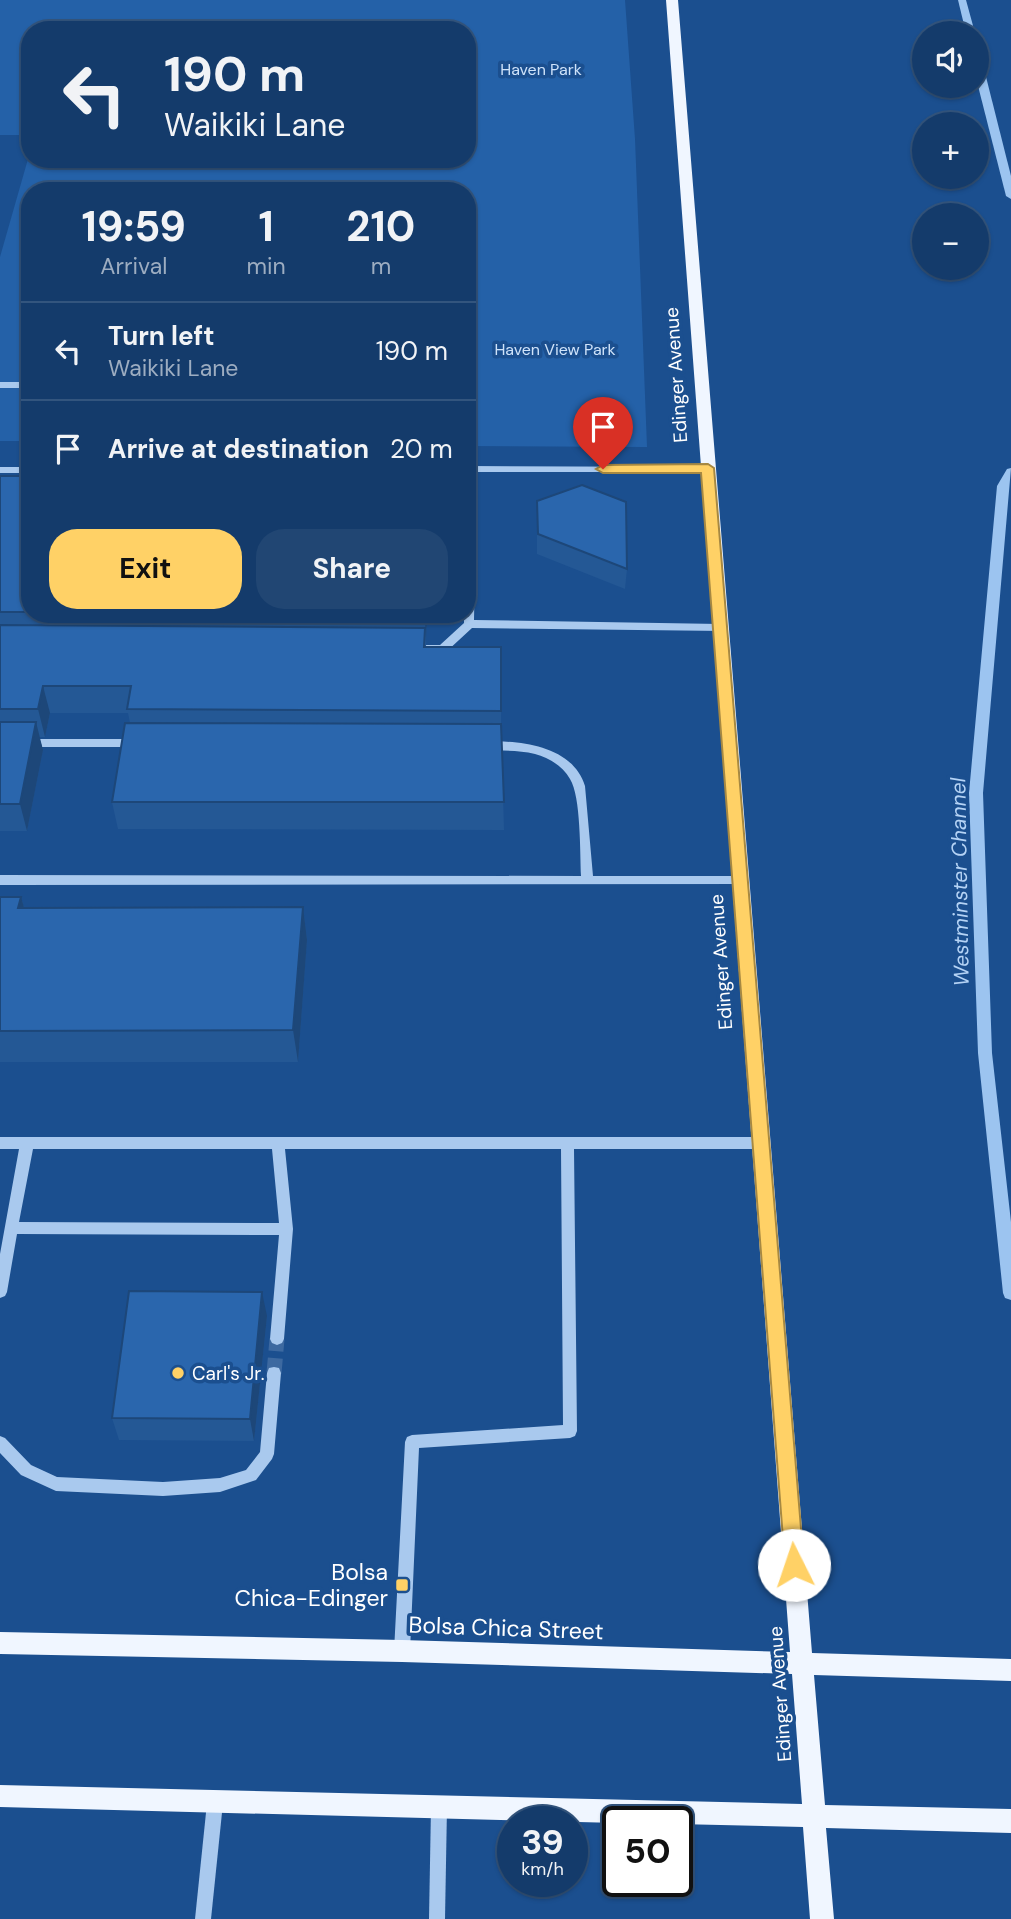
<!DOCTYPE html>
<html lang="en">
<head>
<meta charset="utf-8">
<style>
	:root { --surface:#143b6b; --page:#214673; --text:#f1f3f6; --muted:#9dadc1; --line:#33557e; --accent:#ffd166 }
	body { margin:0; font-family:"DM Sans",sans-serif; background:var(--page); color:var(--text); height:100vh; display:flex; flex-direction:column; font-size:26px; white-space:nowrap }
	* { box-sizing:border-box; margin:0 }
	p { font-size:23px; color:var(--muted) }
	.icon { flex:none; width:38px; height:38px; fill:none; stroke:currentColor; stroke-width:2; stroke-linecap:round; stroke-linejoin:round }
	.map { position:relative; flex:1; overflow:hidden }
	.details { position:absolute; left:21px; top:182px; width:455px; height:441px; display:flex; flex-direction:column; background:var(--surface); border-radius:28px; box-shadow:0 2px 5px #0004,0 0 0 2px var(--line) }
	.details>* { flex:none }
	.hud { position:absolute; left:21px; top:21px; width:455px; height:147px; border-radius:28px; box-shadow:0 2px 5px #0004,0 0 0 2px var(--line); background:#143b6b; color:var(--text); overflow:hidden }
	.tools { position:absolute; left:912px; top:21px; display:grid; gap:14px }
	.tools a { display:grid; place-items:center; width:77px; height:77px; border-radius:50%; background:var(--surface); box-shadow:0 2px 5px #0004,0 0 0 2px var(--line); font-size:35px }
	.speed { position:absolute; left:497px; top:1806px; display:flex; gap:14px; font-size:35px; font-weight:700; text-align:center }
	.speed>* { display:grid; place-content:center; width:91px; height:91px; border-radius:50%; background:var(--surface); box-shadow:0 2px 5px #0004,0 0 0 2px var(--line); line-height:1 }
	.speed small { font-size:18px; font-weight:400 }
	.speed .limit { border:4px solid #111; border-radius:10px; background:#fff; color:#111 }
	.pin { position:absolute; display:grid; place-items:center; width:60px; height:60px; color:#fff; margin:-72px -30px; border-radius:50% 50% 50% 0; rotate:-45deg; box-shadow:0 0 7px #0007 }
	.pin .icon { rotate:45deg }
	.me { position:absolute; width:77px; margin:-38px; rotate:356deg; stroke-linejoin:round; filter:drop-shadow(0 0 5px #0008) }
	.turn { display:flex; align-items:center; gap:24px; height:147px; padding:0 28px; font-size:32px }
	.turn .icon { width:91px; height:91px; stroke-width:2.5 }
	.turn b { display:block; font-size:49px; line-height:60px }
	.eta { display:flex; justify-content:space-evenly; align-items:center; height:119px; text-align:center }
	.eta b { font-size:42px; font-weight:700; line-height:49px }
	.primary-button { display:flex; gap:14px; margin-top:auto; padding:14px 28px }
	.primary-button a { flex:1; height:80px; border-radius:28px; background:var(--accent); color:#111; font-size:28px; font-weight:700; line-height:80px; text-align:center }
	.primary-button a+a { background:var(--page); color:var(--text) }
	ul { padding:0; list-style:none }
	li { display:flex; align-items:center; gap:21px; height:98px; padding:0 28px; border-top:2px solid var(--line) }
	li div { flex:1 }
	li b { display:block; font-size:26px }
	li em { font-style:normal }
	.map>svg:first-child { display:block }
	.green { fill:#2461a8 }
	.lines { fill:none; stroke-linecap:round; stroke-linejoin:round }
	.stream { fill:#9cc4f0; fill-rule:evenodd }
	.minor-tunnel { stroke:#3d69a0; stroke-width:15; stroke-dasharray:15 7; stroke-linecap:butt }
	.minor { fill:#a9c9ee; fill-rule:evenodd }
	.major { fill:#f0f6ff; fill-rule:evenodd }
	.wall { fill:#245895 }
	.shaded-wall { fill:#1d4779 }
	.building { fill:#2a66ad; stroke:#1d4779; stroke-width:2 }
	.route { fill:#ffd166; stroke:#a68842; stroke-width:2 }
	.poi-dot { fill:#ffd166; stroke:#1b4f8f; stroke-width:2.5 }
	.labels { text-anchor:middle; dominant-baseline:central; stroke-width:7; stroke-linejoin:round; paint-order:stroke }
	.far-park-label { font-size:16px; fill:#cfe3fa; stroke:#1b4f8f }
	.street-label { font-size:19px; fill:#fff; stroke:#1b4f8f }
	.poi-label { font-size:19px; fill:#fff; stroke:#1b4f8f; text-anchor:start }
	.water-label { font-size:21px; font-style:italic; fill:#b5d3f5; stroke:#1b4f8f }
	.near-poi-label { font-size:23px; fill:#fff; stroke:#1b4f8f; text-anchor:end }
	.near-street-label { font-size:23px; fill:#fff; stroke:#1b4f8f }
</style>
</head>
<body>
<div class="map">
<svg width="1011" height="1919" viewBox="0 0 1011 1919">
	<rect width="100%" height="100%" fill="#1b4f8f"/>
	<path class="green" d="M0,0H625L635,139L647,447L467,446V191H30V441H0V257L30,152V159H467V30H30V135H0Z"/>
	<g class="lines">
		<g class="stream">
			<path d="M958,0H966L975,33H966Z"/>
			<path d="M976,54L981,57L1011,176V199L1006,196L976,78Z"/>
			<path d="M1011,468L983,793L992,1053L1011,1222V1300L1005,1298L1003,1293L978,1053L969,793L997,486L1007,469Z"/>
		</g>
		<path class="minor-tunnel" d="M274,1373L277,1339"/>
		<g class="minor">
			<rect x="0" y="382" width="30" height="6"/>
			<path d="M467,466L712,467V471L708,472H477L474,620L720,624L724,625L725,628L724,631L472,628L446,652L423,651L422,648L423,645H440L464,623V614H467Z"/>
			<rect x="0" y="467" width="30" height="6"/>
			<path d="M0,739H138L144,743L138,747H0Z"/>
			<path d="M485,741C521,741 572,745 585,786L593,876H739L743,878L745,881L743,884L0,885V875L581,876C580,854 581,796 570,779C563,766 549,758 535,754C517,749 499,752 481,748L479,745Z"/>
			<path d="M0,1137H759L764,1139L766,1143L764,1147L759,1149H574L577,1431L575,1436L570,1438L419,1448L410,1651L407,1656L402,1659L397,1656L394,1651L405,1442L407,1437L412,1435L563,1425L561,1149H285L293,1229L284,1339L282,1343L277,1345L272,1343L270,1339L279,1235L17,1234L7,1292L5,1296L0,1298V1254L19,1149H0ZM33,1149H272L279,1223L19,1222Z"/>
			<path d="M274,1367L279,1368L281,1373L274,1454L272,1459L256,1480L220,1492L163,1496L56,1491L21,1475L0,1453V1436L5,1438L31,1465L57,1477L163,1482L220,1478L246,1470L260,1452L267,1373L269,1368Z"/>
			<path d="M215,1795L221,1797L223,1803L211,1919H195L207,1803L209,1797Z"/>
			<path d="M439,1799L445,1801L447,1807L445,1919H429L431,1807L433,1801Z"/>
		</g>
		<path class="major" d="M666,0H678L812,1653L1011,1659V1681L814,1675L825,1805L1011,1809V1833L826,1828L834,1919H810L803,1827L677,1824V1822L618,1823L0,1807V1785L802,1804L792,1674L402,1662L0,1654V1632L402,1640L790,1652Z"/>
	</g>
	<g class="wall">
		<path d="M0,476H30V614H427L426,647H501V724L504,830L118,829L112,802L130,723L128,713H50L45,737H39L43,750L27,831H0Z"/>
		<path d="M537,501L627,569L625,589L537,554Z"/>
		<path d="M0,897H21L24,908L303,907L307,940L298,1062H0Z"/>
		<path d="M267,1316L254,1441L119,1440L112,1418Z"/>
	</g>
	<g class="shaded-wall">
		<path d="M425,614H427L426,642Z"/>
		<path d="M43,686L50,713L45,737L38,709Z"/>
		<path d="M36,722L43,750L27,831L20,804Z"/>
		<path d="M21,897L30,929L18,908Z"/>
		<path d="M303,907L307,940L298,1062L293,1030Z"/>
		<path d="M262,1292L267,1316L254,1441L250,1419Z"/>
	</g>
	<g class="building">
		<rect x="0" y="476" width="30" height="136"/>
		<path d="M582,485L626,502L627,569L538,534L537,501Z"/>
		<path d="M0,625L425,628L424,647H501V711L127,709L131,686H43L38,709H0Z"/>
		<path d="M0,722H36L20,804H0Z"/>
		<path d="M125,723L501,724L504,802H112Z"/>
		<path d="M0,897H21L18,908L303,907L293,1030L0,1031Z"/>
		<path d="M129,1291L262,1292L250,1419L112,1418Z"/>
	</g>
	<path class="route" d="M708,464L714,468L804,1565L801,1572L794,1574L788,1572L785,1565L701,473H603L596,469L603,465Z"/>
	<g class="poi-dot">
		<circle cx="178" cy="1373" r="7"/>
		<rect x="395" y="1578" width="14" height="14" rx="3.5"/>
	</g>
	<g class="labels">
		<g class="far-park-label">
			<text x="541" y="69">Haven Park</text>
			<text x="555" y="349">Haven View Park</text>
		</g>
		<g class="street-label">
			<text transform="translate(676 375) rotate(-94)">Edinger Avenue</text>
			<text transform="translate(721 962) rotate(-94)">Edinger Avenue</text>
			<text transform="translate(780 1694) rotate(-94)">Edinger Avenue</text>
		</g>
		<g class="poi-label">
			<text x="192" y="1373">Carl's Jr.</text>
		</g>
		<g class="water-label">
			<text transform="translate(960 882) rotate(-91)">Westminster Channel</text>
		</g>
		<g class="near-poi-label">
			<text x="388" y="1572">Bolsa<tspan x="388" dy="26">Chica-Edinger</tspan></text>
		</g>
		<g class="near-street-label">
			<text transform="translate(506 1628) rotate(2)">Bolsa Chica Street</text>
		</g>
	</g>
</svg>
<div class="tools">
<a><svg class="icon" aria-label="sound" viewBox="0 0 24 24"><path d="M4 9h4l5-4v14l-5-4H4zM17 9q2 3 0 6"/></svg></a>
<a>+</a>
<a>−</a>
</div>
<div class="speed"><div>39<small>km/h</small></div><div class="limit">50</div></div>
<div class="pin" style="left:603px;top:469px;background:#d93025"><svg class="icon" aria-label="arrive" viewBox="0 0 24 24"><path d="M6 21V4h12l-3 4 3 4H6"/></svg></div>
<svg class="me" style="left:794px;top:1565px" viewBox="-20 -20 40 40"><circle r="19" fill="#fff"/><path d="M0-13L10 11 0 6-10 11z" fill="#ffd166"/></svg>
<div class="hud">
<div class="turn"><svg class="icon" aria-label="left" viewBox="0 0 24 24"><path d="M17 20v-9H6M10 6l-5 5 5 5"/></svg><div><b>190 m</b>Waikiki Lane</div></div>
</div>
<section class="details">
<div class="eta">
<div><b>19:59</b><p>Arrival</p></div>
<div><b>1</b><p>min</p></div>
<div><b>210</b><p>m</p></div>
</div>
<ul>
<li><svg class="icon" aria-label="left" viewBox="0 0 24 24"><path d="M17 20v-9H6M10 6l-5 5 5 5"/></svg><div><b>Turn left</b><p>Waikiki Lane</p></div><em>190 m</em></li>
<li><svg class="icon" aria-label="arrive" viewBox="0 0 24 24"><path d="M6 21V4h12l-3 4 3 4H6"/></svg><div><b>Arrive at destination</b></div><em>20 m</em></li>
</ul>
<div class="primary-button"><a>Exit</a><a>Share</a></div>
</section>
</div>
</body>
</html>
